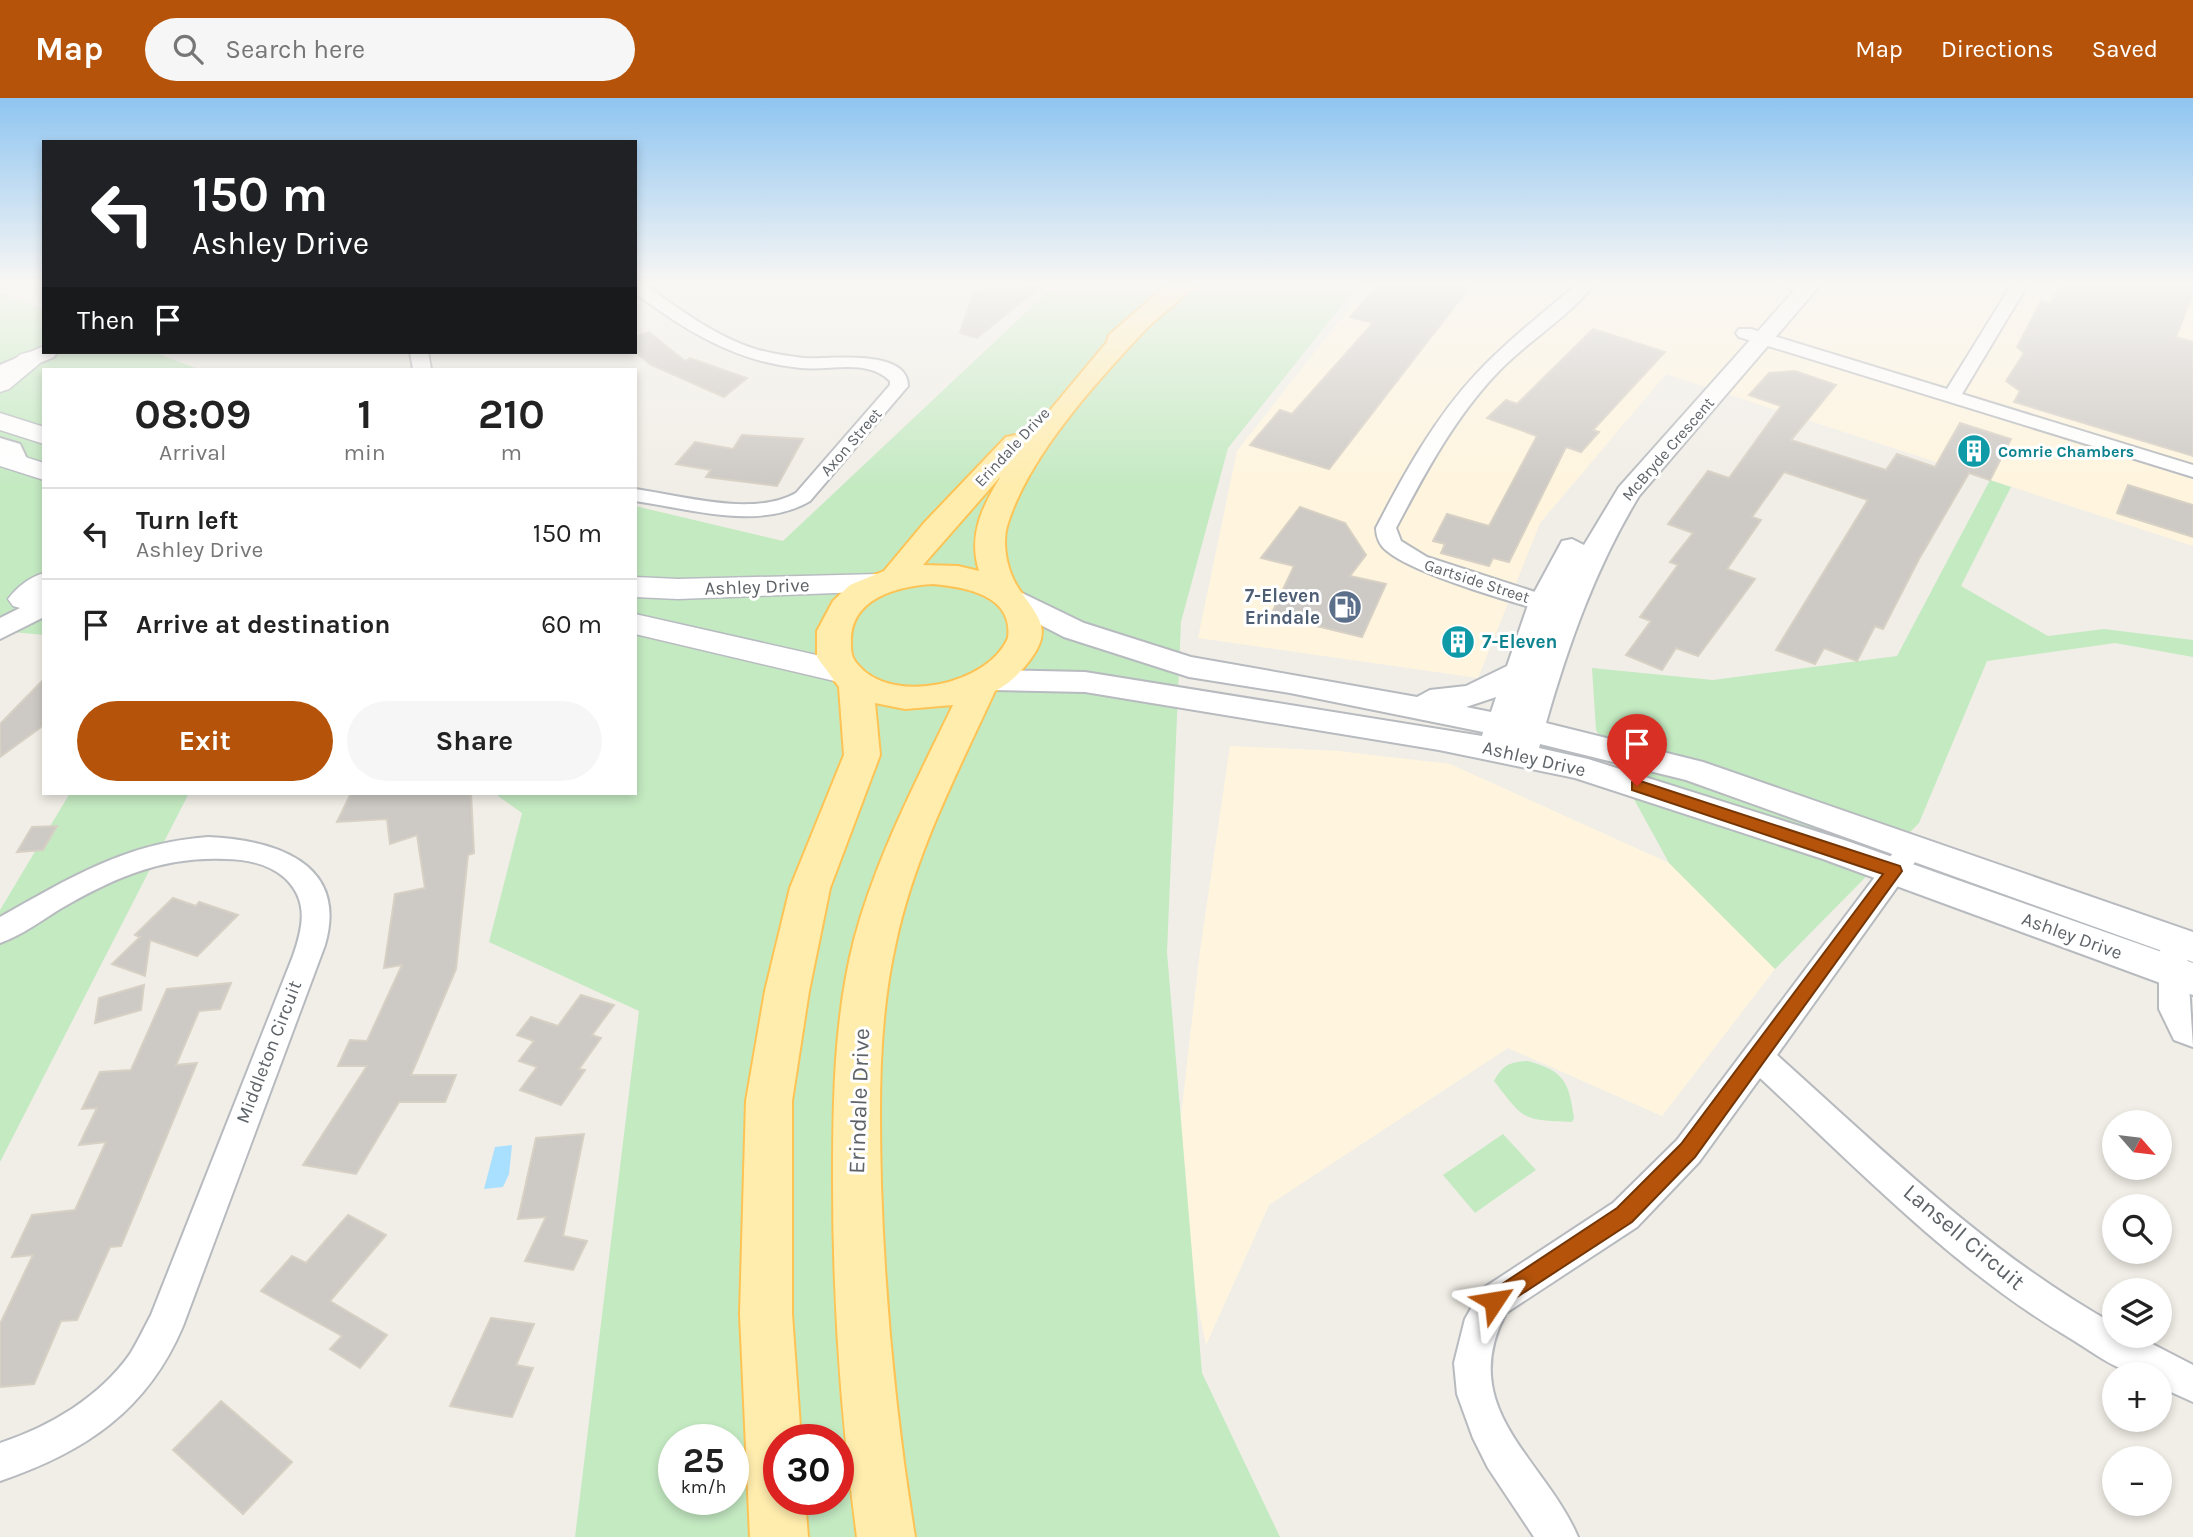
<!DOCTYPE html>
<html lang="en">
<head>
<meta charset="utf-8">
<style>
	:root { --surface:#fff; --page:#f6f6f6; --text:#222; --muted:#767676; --line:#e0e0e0; --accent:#b45309 }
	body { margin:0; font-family:Karla,sans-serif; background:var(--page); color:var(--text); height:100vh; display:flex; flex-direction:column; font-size:26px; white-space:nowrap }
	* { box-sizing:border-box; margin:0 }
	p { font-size:23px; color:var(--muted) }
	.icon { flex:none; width:38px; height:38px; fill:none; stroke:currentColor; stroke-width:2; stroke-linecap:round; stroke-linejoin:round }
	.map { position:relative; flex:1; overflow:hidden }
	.panel { position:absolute; left:42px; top:270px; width:595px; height:427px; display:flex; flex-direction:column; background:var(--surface); border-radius:0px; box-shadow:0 4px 10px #0003 }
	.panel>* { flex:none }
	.top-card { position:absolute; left:42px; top:42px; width:595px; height:214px; border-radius:0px; box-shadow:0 4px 10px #0003; background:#202124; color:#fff; overflow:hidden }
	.needle { width:46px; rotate:118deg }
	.fabs { position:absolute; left:2102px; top:1012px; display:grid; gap:14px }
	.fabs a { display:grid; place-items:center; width:70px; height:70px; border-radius:50%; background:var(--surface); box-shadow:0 4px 10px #0003; font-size:35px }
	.speed { position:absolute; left:658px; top:1326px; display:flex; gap:14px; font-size:35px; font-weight:700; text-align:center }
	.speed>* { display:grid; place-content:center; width:91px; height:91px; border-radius:50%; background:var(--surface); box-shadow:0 4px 10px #0003; line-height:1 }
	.speed small { font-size:18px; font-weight:400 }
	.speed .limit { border:10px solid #d22; background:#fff; color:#111 }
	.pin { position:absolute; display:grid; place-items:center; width:60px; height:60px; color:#fff; margin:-72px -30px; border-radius:50% 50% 50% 0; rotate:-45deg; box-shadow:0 0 7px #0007 }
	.pin .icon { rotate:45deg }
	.me { position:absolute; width:77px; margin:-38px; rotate:57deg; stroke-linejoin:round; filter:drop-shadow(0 0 5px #0008) }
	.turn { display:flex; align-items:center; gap:24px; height:147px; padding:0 35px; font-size:32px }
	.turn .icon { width:91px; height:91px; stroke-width:2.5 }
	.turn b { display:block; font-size:49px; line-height:60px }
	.then { display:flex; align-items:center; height:66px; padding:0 35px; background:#0003; gap:14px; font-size:26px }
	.eta { display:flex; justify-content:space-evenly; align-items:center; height:119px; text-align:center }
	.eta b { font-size:42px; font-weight:700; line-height:49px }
	.button { display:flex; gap:14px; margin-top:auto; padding:14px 35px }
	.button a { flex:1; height:80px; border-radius:42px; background:var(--accent); color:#fff; font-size:28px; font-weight:700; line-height:80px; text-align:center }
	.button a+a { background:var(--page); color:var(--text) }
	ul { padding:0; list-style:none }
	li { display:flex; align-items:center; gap:21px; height:91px; padding:0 35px; border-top:2px solid var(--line) }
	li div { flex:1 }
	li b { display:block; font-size:26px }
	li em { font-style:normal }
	header { display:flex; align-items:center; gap:42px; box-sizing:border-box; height:98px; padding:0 35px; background:var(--accent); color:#fff }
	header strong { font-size:33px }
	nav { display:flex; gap:38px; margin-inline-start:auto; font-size:24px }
	.search { width:490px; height:63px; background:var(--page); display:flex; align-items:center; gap:18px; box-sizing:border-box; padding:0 24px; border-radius:38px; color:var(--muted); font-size:26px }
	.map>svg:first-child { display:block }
	.commercial { fill:#fff5de }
	.green { fill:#c4eac2; fill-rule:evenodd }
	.water { fill:#a9dfff }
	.building { fill:#cdc9c4; stroke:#d7d0c4; stroke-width:2 }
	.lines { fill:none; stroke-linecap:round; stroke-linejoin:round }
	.minor-casing { stroke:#b7babe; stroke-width:4 }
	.tertiary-casing { stroke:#b7babe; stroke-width:4 }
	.secondary-casing { stroke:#b8bcc1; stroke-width:3 }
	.primary-casing { stroke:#fdc355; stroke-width:4 }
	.minor { fill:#fff; fill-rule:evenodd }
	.tertiary { fill:#fff; fill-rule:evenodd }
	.secondary { fill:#fff; fill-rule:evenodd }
	.primary { fill:#ffedae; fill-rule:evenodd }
	.route { fill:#b45309; stroke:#753606; stroke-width:2 }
	.labels { text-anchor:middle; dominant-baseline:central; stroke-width:6; stroke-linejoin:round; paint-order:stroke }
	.far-street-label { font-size:16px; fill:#5e6368; stroke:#fff }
	.far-culture-label { font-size:16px; font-weight:bold; fill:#0d838f; stroke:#fff; text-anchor:start }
	.street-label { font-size:19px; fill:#5e6368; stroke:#fff }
	.service-label { font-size:19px; font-weight:bold; fill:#4e5e75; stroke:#fff; text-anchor:end }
	.culture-label { font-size:19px; font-weight:bold; fill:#0d838f; stroke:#fff; text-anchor:start }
	.near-street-label { font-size:23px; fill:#5e6368; stroke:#fff }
</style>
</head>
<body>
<header>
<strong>Map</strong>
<div class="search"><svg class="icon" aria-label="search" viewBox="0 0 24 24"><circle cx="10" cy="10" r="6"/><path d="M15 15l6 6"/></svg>Search here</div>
<nav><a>Map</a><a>Directions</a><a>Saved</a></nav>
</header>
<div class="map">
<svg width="2193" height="1439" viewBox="0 0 2193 1439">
	<rect width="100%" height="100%" fill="#f1eee7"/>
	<g class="commercial">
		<path d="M1368,186H2193V448L1666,276L1540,425L1478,580L1198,540L1237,353Z"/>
		<path d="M1230,648L1338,653L1450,666L1669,765L1775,871L1662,1018L1508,950L1269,1107L1206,1247L1183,1137L1179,1035L1200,853Z"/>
	</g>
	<g class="green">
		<path d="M1056,186H1359L1228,350L1181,524L1167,854L1202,1275L1280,1439H575L639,913L489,844L522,715L494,695H635V408L783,443ZM674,1342H733V1402H674ZM779,1342H838V1402H779Z"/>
		<path d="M0,195L44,212V254H153L198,271H44V537L12,534L0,526Z"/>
		<path d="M1990,382L2011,389L1961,488L2048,538L2104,531L2193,542V559L2115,545L1987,563L1919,725L1775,871L1669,765L1596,632L1592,570L1713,582L1897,558Z"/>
		<path d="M70,695H189L0,1064V812Z"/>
		<path d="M1528,963C1565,973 1569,985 1574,1020L1572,1024C1522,1022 1524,1022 1494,983C1503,967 1510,964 1528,963Z"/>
		<path d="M1503,1036L1536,1072L1475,1115L1443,1077Z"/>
	</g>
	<path class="water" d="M512,1047L509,1076L503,1089L484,1091L495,1049Z"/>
	<g class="building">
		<path d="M1379,186H1472L1329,371L1250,347L1280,312L1292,316L1373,225L1350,219Z"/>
		<path d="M2061,186L2095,190L2097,186H2193V196L2176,239L2193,244V358L2014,304L2020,293L2006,283L2024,255L2017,249L2041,203L2050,206Z"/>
		<path d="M1040,189L977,240L960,235L974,193Z"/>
		<path d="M1593,231L1665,254L1593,332L1599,334L1581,354L1566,349L1509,464L1493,460L1489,468L1441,455L1445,446L1433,443L1447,416L1489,428L1537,338L1487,320L1506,302L1517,306Z"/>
		<path d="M649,234L685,263L690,260L747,280L724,299L651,267L635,254V239Z"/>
		<path d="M1795,273L1836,287L1791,342L1886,372L1897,356L1935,369L1960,325L2011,341L1990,382L1969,375L1919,461L1883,531L1875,528L1857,563L1824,550L1815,566L1776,552L1868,402L1784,374L1752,419L1761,422L1727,471L1755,481L1698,558L1676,550L1662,572L1626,557L1651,523L1640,519L1678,467L1670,464L1693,435L1668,426L1708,373L1729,380L1781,308L1749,297L1769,275Z"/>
		<path d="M742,337L803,341L777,388L706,379L711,372L676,366L695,344L733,351Z"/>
		<path d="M2128,387L2193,407V439L2117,415Z"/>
		<path d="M1300,409L1345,425L1366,457L1350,478L1386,486L1362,539L1271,517L1294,468L1261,460Z"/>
		<path d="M44,581V627L0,659V626Z"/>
		<path d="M351,695H471L474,755L468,757L456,871L411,977H456L445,1004H399L356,1076L303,1067L367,968H338L350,942L367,943L402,867L384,870L395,796L425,790L417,737L390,746L387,721L337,724Z"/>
		<path d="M57,728L43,752L17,754L32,729Z"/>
		<path d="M173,800L196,808L199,804L238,817L197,858L150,842L145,878L112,866L140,839L135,837Z"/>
		<path d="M231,885L220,911L199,913L176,967L197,965L121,1148L110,1149L77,1222L61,1223L34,1286L0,1289V1226L33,1157L12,1159L32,1117L75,1112L106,1044L79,1047L97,1010L82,1011L100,974L131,972L167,891Z"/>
		<path d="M144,887L141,912L95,925L99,900Z"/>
		<path d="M581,897L614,907L592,937L601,940L579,971L585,972L561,1007L520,992L537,969L519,963L534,943L517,937L531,919L558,928Z"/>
		<path d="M584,1036L563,1138L587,1143L573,1172L525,1163L546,1119L518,1121L536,1040Z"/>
		<path d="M348,1117L386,1137L330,1203L387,1237L360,1270L330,1251L342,1238L261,1193L292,1158L306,1165Z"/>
		<path d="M491,1220L534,1226L516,1267L533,1270L512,1319L450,1308Z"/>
		<path d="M221,1303L292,1364L243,1416L173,1352Z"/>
	</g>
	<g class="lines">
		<g class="minor-casing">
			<g id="minor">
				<path d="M635,186H644C679,211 713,237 755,251C770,255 787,258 803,260C826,262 908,249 908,288L810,403C759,433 691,411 635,403V391C683,398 754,419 796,395L890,287V283C867,260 830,273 801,270C736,264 686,233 635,195Z"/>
				<path d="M1577,186H1594C1570,218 1531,241 1503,269C1457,315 1426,373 1396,430L1401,443L1427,459L1572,506L1575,511L1572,516L1564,518C1524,508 1415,477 1387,453C1380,448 1376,439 1376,430C1404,376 1434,321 1476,276C1507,243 1543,215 1577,186Z"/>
				<path d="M1782,186H1809L1815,190L1807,195L1784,189Z"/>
				<path d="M2012,186H2028L1962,296L2193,367V379L1739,239L1736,235L1739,231H1751L1947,291Z"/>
				<path d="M410,254H428L431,271H413Z"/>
				<path d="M208,739C274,742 349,764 325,847L183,1228C147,1313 85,1354 0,1383V1345C49,1329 100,1299 130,1256C138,1243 144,1230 151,1217L293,858C303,829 309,803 285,780C269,766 246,761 225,761C163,758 113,780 60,811C41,823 22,837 0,845V819C70,780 125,745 208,739Z"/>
				<path d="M1911,740L1920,743L1924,750L1920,757L1777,957C1884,1053 1987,1155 2114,1226V1237H2135L2193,1267V1304L2160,1289V1276C2151,1276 2141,1278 2133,1275C2111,1269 2088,1251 2068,1239C1952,1170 1858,1071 1760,980L1699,1064L1637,1129L1506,1215C1455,1311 1545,1361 1578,1439H1534L1488,1370L1473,1340L1457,1296L1454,1265L1465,1221L1482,1191L1613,1105L1677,1042L1902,743Z"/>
				<path d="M2173,843L2183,847L2187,855L2193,949L2174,942L2159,911V855L2163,847Z"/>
			</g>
		</g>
		<g class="tertiary-casing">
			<g id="tertiary">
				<path d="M1800,186H1821L1639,398C1596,469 1569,545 1546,625L1703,664L2193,834V864L1686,682L1540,646L1539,650L1588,661L1847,743L2193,865V897L1823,761L1575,680L1439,652L1085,594L993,592L982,589L978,582L982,575L993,572L1085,574L1482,638L1483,634L1290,595L1189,579L1064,539L1002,507L998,501L1002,495L1012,492L1022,495L1084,525L1191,559L1417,599L1430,592L1466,588L1507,568L1529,504L1562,443L1572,441L1584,447L1619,389ZM1496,599L1491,614L1466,609Z"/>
				<path d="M44,248V254H57L54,259L0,282V267Z"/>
				<path d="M0,340L20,346L29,365L26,370H8L0,355Z"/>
				<path d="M44,498V519L0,541V520Z"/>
			</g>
		</g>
		<g class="secondary-casing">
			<g id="secondary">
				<path d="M30,254L39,256L42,261L39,266L9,291L0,294V273L21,256Z"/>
				<path d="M0,315L44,329V346L0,332Z"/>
				<path d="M0,351L44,365V382L0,368Z"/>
				<path d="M44,475V501L24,511L13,508L8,501C17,489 30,479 44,475Z"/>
				<path d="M879,476L890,479L894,486L890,493L678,501L635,499V479L678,481Z"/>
				<path d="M635,516L843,563L855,566L859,574L855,582L843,585L635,536Z"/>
			</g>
		</g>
		<g class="primary-casing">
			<path id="primary" d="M1168,186H1194C1182,203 1162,215 1147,230C1098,282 1030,356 1008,425C1001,445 1007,474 1019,491C1037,518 1054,530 1030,562C1019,576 1010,585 995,593C957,675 915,756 896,844C878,923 879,1005 881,1086C885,1205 896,1322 915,1439H857C841,1321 833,1203 833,1084C833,1004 834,920 854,842C876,759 916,684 953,607L905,611L875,605L880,657L830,790L809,893L792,1003V1216L801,1342H779V1402H805L808,1439H750L740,1216L746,1003L765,893L790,790L844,657L839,589L817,559V533L833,503L850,487L884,473L924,425L1006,339L1016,337L1027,340L1107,244L1109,237ZM1001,378C982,409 968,437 979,473L958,468L923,467ZM933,486C965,489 1014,497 1008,540C988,587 893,607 859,568C851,560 851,554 851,544C850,500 898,488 933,486Z"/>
		</g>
		<use href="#minor" class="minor"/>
		<use href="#tertiary" class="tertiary"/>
		<use href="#secondary" class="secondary"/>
		<use href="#primary" class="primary"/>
	</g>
	<linearGradient id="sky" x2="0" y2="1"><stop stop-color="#8fc5f1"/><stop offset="0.48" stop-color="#f9f7f4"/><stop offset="1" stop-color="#f9f7f4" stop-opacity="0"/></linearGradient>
	<rect width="2193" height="387" fill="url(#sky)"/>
	<path class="route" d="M1637,682L1900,768L1902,773L1695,1059L1632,1124L1494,1214L1487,1211L1483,1203L1487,1196L1617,1110L1681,1046L1883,776L1632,692V684Z"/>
	<defs>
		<g id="building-disc" transform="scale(1.75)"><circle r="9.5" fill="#0f9aa8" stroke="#fff"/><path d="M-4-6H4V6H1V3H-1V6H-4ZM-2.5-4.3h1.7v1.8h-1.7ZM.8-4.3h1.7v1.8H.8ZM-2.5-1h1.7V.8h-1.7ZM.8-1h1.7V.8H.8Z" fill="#fff"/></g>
		<g id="fuel-disc" transform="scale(1.75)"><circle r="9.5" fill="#5c6f8a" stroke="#fff"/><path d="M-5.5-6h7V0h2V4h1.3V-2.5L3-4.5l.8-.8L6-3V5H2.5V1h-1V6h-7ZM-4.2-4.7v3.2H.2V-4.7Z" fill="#fff"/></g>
	</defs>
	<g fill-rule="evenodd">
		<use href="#building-disc" x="1974" y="353"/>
		<use href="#fuel-disc" x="1345" y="509"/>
		<use href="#building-disc" x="1458" y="544"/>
	</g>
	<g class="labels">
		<g class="far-street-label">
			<text transform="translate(851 344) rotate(-49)">Axon Street</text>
			<text transform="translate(1012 349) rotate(-47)">Erindale Drive</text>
			<text transform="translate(1668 351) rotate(-49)">McBryde Crescent</text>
			<text transform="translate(1477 483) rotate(18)">Gartside Street</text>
		</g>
		<g class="far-culture-label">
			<text x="1998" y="353">Comrie Chambers</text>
		</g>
		<g class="street-label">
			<text transform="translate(757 489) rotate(-2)">Ashley Drive</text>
			<text transform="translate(1534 661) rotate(13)">Ashley Drive</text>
			<text transform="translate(2072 838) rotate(20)">Ashley Drive</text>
			<text transform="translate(269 954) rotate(-69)">Middleton Circuit</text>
		</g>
		<g class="service-label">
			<text x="1320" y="498">7-Eleven<tspan x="1320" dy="22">Erindale</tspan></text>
		</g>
		<g class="culture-label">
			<text x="1482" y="544">7-Eleven</text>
		</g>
		<g class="near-street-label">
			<text transform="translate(859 1003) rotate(-88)">Erindale Drive</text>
			<text transform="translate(1964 1139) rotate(40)">Lansell Circuit</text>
		</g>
	</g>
</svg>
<div class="fabs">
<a><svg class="needle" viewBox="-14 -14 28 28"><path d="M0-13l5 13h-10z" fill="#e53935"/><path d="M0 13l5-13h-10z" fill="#767676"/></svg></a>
<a><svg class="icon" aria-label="search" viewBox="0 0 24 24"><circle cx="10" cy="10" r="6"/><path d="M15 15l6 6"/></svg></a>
<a><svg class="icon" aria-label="layers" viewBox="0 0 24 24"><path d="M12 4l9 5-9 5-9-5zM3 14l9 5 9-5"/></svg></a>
<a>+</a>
<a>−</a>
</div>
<div class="speed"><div>25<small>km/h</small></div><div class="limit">30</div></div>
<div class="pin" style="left:1637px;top:688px;background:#d93025"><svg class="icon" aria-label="arrive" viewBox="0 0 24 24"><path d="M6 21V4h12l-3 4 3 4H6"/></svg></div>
<svg class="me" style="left:1494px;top:1203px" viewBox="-20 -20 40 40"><path d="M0-17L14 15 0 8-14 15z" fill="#b45309" stroke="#fff" stroke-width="4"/></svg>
<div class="top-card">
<div class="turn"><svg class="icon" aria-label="left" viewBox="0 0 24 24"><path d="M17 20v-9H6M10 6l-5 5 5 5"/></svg><div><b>150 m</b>Ashley Drive</div></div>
<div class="then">Then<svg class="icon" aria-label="arrive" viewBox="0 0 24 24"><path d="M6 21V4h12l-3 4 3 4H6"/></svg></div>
</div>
<section class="panel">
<div class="eta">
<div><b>08:09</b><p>Arrival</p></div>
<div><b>1</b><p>min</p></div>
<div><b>210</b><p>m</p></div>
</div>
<ul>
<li><svg class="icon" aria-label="left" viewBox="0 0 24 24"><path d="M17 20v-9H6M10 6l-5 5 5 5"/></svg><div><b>Turn left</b><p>Ashley Drive</p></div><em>150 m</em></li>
<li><svg class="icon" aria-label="arrive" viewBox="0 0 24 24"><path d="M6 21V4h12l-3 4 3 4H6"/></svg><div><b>Arrive at destination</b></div><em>60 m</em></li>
</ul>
<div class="button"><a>Exit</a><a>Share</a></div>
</section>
</div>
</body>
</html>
